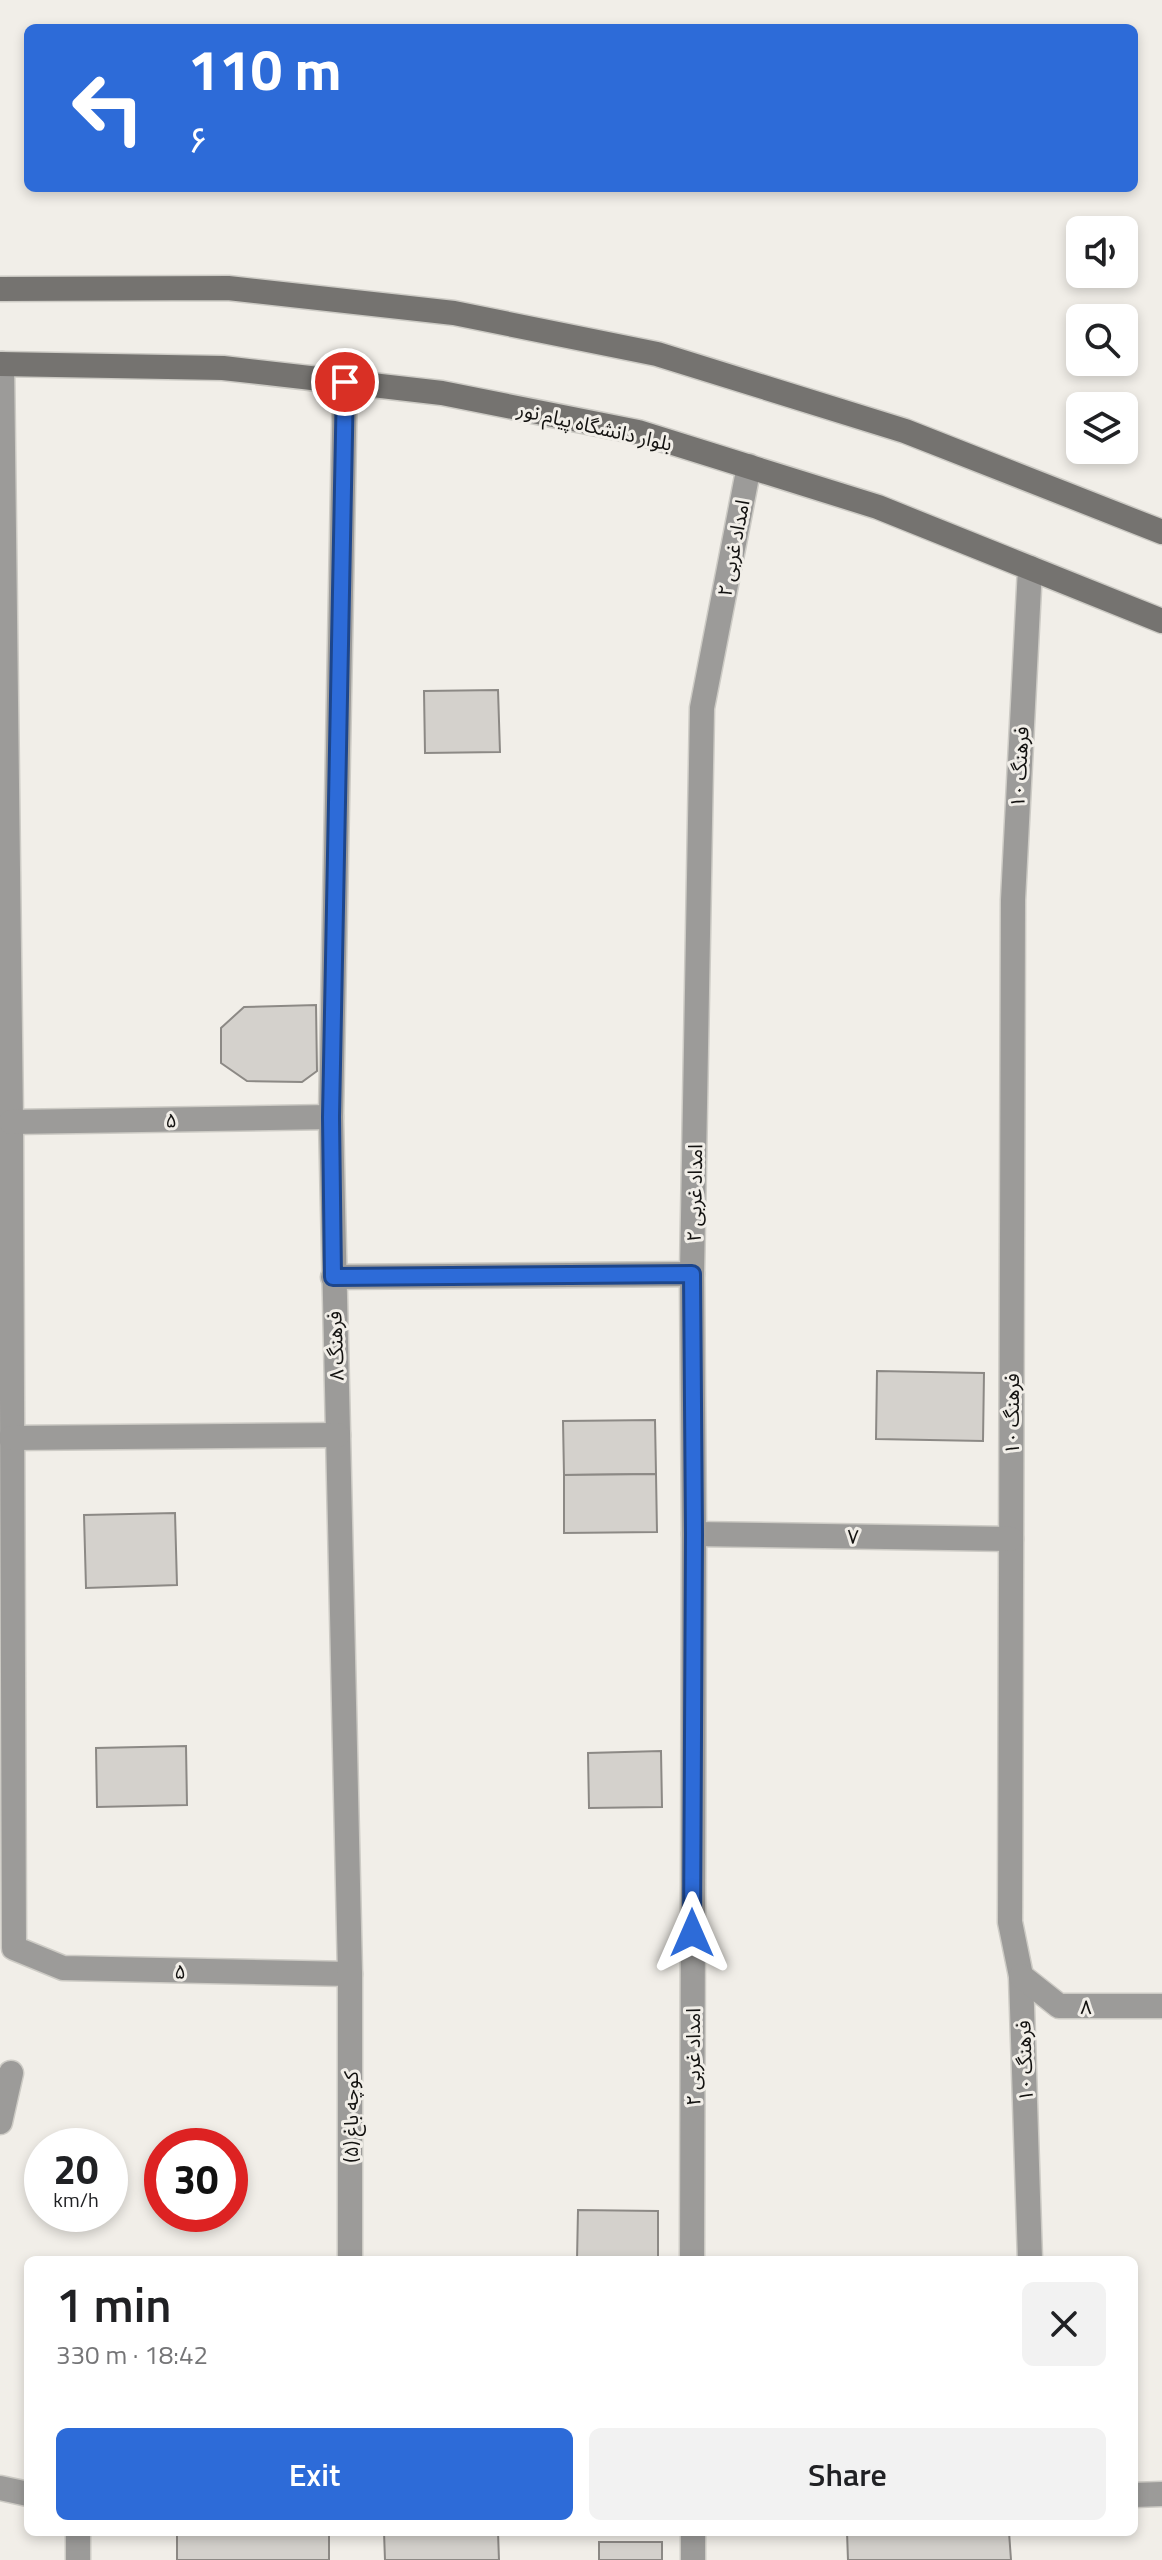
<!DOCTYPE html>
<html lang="en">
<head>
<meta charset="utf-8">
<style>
	:root { --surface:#fff; --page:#f2f2f2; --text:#202124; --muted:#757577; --accent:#2d6bd8 }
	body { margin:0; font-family:"Titillium Web","Noto Sans Arabic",sans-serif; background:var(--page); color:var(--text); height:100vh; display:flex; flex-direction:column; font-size:30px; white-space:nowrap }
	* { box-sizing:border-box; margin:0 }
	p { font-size:26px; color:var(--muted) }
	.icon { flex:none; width:44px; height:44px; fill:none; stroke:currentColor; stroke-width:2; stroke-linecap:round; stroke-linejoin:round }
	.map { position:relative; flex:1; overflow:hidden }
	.details { position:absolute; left:24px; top:2256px; width:1114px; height:280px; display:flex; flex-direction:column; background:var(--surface); border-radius:12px; box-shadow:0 4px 12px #0003 }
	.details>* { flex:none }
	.hud { position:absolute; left:24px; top:24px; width:1114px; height:168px; border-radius:12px; box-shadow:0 4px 12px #0003; background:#2d6bd8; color:#fff; overflow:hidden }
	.tools { position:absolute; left:1066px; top:216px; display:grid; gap:16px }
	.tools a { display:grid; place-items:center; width:72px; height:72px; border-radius:12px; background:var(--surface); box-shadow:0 4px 12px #0003; font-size:40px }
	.speed { position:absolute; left:24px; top:2128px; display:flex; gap:16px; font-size:40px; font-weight:700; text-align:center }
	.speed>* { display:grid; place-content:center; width:104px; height:104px; border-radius:50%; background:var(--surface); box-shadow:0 4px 12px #0003; line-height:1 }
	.speed small { font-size:20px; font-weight:400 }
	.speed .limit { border:12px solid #d22; background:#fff; color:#111 }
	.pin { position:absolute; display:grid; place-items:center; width:68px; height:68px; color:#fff; margin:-34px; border:4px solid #fff; border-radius:50%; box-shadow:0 2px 8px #0007 }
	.me { position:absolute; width:88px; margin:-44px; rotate:0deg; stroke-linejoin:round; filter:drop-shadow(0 0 6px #0008) }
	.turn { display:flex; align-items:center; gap:28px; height:168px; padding:0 32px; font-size:36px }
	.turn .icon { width:104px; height:104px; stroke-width:2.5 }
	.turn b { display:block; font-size:56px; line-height:68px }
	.round { display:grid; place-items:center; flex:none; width:84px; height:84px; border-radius:12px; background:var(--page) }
	.overview { display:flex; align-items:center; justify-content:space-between; height:136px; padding:0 32px }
	h1 { font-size:48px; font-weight:600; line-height:60px }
	.action { display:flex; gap:16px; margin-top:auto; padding:16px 32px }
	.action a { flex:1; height:92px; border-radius:12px; background:var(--accent); color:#fff; font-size:32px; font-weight:600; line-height:92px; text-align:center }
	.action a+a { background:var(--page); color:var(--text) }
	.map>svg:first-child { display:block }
	.building { fill:#d4d1cc; stroke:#8c8985; stroke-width:2 }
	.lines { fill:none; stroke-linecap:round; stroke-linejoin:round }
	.street-casing { stroke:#cdcbc5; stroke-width:27 }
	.secondary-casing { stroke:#cdcbc5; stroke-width:27 }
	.street { stroke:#9c9b99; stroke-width:24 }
	.secondary { stroke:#757370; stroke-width:24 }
	.route-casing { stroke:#1d468c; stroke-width:20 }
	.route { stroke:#2d6bd8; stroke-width:14 }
	.labels { text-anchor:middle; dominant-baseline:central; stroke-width:6; stroke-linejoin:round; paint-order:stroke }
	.street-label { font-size:20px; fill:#131210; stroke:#f1eee8 }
</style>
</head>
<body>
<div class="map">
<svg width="1162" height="2560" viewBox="0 0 1162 2560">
	<rect width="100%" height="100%" fill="#f1eee8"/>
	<g class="building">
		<path d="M498,690L500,752L425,753L424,691Z"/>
		<path d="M316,1005L317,1071L302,1082L247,1081L221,1063V1028L244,1007Z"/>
		<path d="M877,1371L984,1373L983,1441L876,1439Z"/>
		<path d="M655,1420L656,1474L564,1475L563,1421Z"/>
		<path d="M656,1474L657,1532L564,1533V1475Z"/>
		<path d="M175,1513L177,1585L86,1588L84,1515Z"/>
		<path d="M186,1746L187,1805L97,1807L96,1748Z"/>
		<path d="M661,1751L662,1807L589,1808L588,1753Z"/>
		<path d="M578,2210L658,2211V2260H577Z"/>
		<rect x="177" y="2532" width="152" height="28"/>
		<path d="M384,2532H498L499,2560H385Z"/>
		<path d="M847,2532H1009L1011,2560H848Z"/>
		<rect x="599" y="2542" width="63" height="18"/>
	</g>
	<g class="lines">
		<g class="street-casing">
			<g id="street">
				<path d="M2,364L11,1122L14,1948L63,1968L350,1974"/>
				<path d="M345,382L331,1117L350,1974V2260"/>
				<path d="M1030,568L1013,900L1010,1922L1021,1976L1030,2260"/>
				<path d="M11,1122L331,1117"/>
				<path d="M333,1277L692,1274"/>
				<path d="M11,1438L338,1435"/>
				<path d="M694,1534L1011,1539"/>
				<path d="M1021,1976L1059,2006H1162"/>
				<path d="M0,2122L11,2073"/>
				<path d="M692,2260L694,1534L692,1274L702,708L749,466"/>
				<path d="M0,2488L28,2494"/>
				<path d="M1134,2495L1162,2494"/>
				<path d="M693,2532V2560"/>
				<path d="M78,2560V2532"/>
			</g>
		</g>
		<g class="secondary-casing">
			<g id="secondary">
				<path d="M0,289L228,288L454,313L657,354L905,431L1162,532"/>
				<path d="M0,364L223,368L442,393L638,432L878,507L1162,621"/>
			</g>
		</g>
		<use href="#street" class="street"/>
		<use href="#secondary" class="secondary"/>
	</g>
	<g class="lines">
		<g class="route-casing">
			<path id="route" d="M345,382L331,1117L333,1277L692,1274L694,1534L692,1933"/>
		</g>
		<use href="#route" class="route"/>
	</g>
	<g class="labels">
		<g class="street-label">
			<text transform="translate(595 426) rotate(13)">بلوار دانشگاه پیام نور</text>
			<text transform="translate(733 548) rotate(-79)">امداد غربی ۲</text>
			<text transform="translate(1019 767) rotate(-87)">فرهنگ ۱۰</text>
			<text transform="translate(171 1120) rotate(-1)">۵</text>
			<text transform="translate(694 1193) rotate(-89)">امداد غربی ۲</text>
			<text transform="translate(335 1346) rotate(-92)">فرهنگ ۸</text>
			<text transform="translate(1011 1414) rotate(-90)">فرهنگ ۱۰</text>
			<text transform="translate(853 1536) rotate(1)">۷</text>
			<text transform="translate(180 1971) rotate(1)">۵</text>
			<text x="1086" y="2006">۸</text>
			<text transform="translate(692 2057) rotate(-90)">امداد غربی ۲</text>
			<text transform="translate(1024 2061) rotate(-92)">فرهنگ ۱۰</text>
			<text transform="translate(350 2117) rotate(-90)">کوچه باغ (۵)</text>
		</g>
	</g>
</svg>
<div class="tools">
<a><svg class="icon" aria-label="sound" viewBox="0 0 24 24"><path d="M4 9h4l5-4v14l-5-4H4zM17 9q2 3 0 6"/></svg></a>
<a><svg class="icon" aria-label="search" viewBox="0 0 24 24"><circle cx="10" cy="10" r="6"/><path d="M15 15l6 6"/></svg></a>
<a><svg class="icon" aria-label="layers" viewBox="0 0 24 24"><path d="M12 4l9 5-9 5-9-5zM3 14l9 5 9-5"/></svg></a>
</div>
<div class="speed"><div>20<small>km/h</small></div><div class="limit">30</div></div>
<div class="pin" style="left:345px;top:382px;background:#d93025"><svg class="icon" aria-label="arrive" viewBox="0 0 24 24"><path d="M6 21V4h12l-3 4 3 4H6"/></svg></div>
<svg class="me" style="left:692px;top:1933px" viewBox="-20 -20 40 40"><path d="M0-17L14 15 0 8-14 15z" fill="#2d6bd8" stroke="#fff" stroke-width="4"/></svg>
<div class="hud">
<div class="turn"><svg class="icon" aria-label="left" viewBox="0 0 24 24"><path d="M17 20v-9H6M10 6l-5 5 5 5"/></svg><div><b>110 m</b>۶</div></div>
</div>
<section class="details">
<div class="overview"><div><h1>1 min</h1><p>330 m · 18:42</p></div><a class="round"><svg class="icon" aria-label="close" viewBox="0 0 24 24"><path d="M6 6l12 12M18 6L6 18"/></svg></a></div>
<div class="action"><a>Exit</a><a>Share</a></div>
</section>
</div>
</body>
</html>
